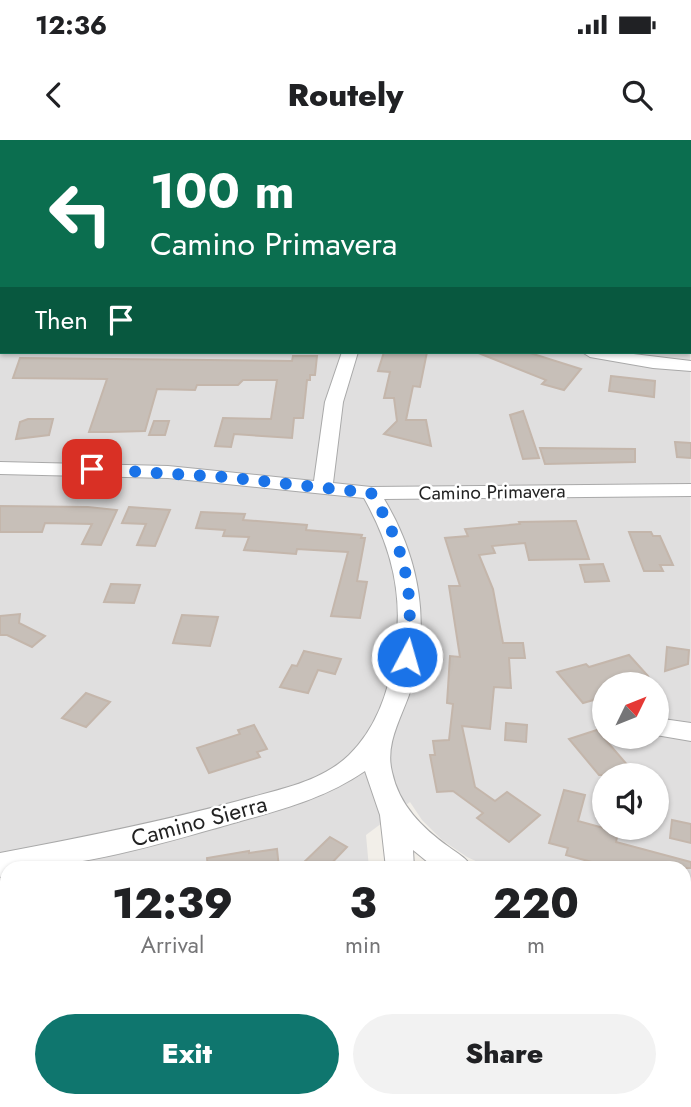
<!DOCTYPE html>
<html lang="en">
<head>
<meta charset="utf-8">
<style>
	:root { --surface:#fff; --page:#f2f2f2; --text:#202124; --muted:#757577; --accent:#0f766e }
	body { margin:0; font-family:Jost,sans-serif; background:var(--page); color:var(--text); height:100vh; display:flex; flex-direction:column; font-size:26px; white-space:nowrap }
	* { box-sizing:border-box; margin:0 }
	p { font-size:23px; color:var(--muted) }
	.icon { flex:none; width:38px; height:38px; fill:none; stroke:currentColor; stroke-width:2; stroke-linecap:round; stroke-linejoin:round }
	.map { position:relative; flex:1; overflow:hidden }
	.drawer { position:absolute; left:0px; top:721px; width:691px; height:247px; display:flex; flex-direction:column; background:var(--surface); border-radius:21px 21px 0 0; box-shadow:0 2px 5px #0004 }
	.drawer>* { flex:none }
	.hud { position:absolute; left:0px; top:0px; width:691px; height:214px; box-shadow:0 2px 5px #0004; background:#0b6e4f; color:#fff; overflow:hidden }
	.needle { width:46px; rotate:47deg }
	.fabs { position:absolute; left:592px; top:532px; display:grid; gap:14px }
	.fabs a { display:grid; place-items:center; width:77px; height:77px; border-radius:50%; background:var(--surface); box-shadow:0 2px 5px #0004; font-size:35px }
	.pin { position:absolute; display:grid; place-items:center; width:60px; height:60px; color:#fff; margin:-30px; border-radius:14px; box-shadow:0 4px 10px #0006 }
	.me { position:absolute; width:77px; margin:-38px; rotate:6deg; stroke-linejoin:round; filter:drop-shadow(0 0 5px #0008) }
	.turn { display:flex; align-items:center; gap:24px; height:147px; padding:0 35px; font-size:32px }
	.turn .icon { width:91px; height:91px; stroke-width:2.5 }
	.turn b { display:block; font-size:49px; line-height:60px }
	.then { display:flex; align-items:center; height:66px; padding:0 35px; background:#0003; gap:14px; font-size:26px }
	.eta { display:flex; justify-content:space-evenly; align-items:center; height:119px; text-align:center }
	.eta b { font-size:42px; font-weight:800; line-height:49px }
	.action { display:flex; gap:14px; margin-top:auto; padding:14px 35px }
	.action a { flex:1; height:80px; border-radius:42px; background:var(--accent); color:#fff; font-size:28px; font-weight:800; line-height:80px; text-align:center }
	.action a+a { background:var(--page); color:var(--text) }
	.status { display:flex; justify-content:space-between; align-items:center; height:49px; padding:0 35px; background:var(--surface); direction:ltr }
	.status svg { height:19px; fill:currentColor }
	header { display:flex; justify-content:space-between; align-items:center; height:91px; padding:0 35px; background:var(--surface); font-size:32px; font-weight:800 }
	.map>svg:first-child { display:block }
	.residential { fill:#e0dfdf; fill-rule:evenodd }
	.education { fill:#ffffe5 }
	.building { fill:#c7bfb8; stroke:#c4b6ab; stroke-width:2 }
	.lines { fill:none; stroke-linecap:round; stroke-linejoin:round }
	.lane-casing { stroke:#a9a9a9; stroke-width:13 }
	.street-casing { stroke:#a9a9a9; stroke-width:2 }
	.secondary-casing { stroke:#707d05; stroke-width:2 }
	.lane { stroke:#fff; stroke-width:10 }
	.street { fill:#fff; fill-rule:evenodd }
	.secondary { fill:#f7fabf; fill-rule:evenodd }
	.route { stroke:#1a73e8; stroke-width:12; stroke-dasharray:0 21.6 }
	.labels { text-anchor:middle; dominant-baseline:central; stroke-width:5; stroke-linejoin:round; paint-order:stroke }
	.street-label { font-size:19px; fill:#222; stroke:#fff }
	.near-street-label { font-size:23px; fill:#222; stroke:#fff }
</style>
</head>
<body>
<div class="status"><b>12:36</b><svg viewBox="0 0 49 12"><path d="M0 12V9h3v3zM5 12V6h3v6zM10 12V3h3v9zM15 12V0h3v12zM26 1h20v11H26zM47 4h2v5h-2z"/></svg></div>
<header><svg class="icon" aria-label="back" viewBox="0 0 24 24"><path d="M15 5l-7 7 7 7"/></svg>Routely<svg class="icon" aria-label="search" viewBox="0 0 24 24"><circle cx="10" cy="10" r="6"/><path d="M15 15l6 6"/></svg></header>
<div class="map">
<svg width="691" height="967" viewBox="0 0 691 967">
	<rect width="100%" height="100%" fill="#f2efe9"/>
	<path class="residential" d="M690,33L691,772L684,771V728H491L467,717L442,700L422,680L410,662L366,695L369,728H7V961H391V967H0V99L2,212H690ZM604,544H656V597H604ZM604,635H656V688H604Z"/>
	<g class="education">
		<path d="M0,0H585L591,2H2L0,89Z"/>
		<path d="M684,836L691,837V967H445L444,961H684Z"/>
	</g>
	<g class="building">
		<path d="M384,212H427L420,247L413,246L406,280H426L431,306L384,294L397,281L394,258H384L390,232L378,231Z"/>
		<path d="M476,212H527L581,229L564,250L542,244L546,240Z"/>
		<path d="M293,216H317L315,235H310V240H307L303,278H294L292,298L234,294L231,307L215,306L223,278L271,279L277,240H243L238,245H197L195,250L157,249L145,291L109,292H89L107,239L13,238L20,218L292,221Z"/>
		<path d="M611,236L655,241L654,257L609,251Z"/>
		<path d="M523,271L539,318L523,319L510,275Z"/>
		<path d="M28,279H53L49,295L16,299L20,282Z"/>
		<path d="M154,281H169L165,295H149Z"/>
		<path d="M675,302L691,303V318L677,317Z"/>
		<path d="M540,308L635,309V322L545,324Z"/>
		<path d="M0,366L88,367L117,370L101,405L82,404L92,384L45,383L42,392H0Z"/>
		<path d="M129,367L170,370L155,406L137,405L146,384L122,383Z"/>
		<path d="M201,372L245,374L243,380L307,385L306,390L362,395L361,398H365L357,441L367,442L360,478L331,476L348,412L297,409L296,414L244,410L249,397L223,396L225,390L196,388Z"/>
		<path d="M576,381L589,419L529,420L525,403L492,406L495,413L479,415L493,449L503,503H523L525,518H509L511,548L494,547L490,589L462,586L475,647L495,661L507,652L540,675L509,702L477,678L483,673L453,651L437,652L430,615H435L433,601L449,600L453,564L447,563L450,516L460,517L449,446H460L445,398L468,396L465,389L520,384L519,382Z"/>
		<path d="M629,392H651L653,396H660L673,425H660L663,431H644Z"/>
		<path d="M603,424L609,441L585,442L580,425Z"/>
		<path d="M111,444L140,445L134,463L104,462Z"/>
		<path d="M20,474L19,483L45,496L32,507L7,495H0V476Z"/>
		<path d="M182,475L218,477L210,506L173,503Z"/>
		<path d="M667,507L689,510L688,524L665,531Z"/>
		<path d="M304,511L341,519L335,534L318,530L308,553L280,547L292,525L297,526Z"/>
		<path d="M629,515L648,536L621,544H604V557L583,563L557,532L586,524L589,527Z"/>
		<path d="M86,553L110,562L86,587L62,578Z"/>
		<path d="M506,583L527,585L526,602L505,600Z"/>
		<path d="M254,585L267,609L257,612L260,617L209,633L197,608L240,594L238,590Z"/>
		<path d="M597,590L636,635H599L569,599Z"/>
		<path d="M564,650L585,655L578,681L618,692L616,702L691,722V728H614L566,715L568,708L549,703Z"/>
		<path d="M672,680L691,684V703L670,698Z"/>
		<path d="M330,697L347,707L327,728H298Z"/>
		<path d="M277,709L279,728H208L207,718L249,711V713Z"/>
	</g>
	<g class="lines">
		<g class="lane-casing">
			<path id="lane" d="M213,0L219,2"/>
		</g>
		<g class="street-casing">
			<g id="street">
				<path d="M650,0H664L649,2Z"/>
				<rect x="690" y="75" width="1" height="8"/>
				<rect x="0" y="90" width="2" height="8"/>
				<rect x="690" y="134" width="1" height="8"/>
				<path d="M0,166L2,167V177L0,176Z"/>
				<rect x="0" y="196" width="2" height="10"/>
				<path d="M342,212H358L343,262L333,343L371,347L691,344V356L384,359C420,419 432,487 409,555C400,580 385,605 392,632C399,665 422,688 449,707C458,714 467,718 472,728H435L413,710L414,728H386L380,675L365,631C323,660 276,671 227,685C156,705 81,728 7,728V735L0,737V713C80,698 159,682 238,661C276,650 320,643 349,615C377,588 390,548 395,510C404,455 391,406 364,358L168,338L0,334V322L168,326L314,341L325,262Z"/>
				<path d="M582,212H617L691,221V231L653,228L590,217Z"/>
				<path d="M663,579L691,583V601L656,595V581Z"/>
				<path d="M684,785L691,787V813L684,811Z"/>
				<path d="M412,961H446L447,967H413Z"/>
			</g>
		</g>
		<g class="secondary-casing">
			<g id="secondary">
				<path d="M602,0H622L624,2H603Z"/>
				<path d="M690,17H691V28L690,27Z"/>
			</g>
		</g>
		<use href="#lane" class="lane"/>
		<use href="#street" class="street"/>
		<use href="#secondary" class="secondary"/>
	</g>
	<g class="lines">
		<path class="route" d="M92,329L225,337L371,353C406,408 415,453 407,517"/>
	</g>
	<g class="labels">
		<g class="street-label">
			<text transform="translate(492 352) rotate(-1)">Camino Primavera</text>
		</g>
		<g class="near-street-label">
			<text transform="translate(199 681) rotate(-15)">Camino Sierra</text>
		</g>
	</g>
</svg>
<div class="fabs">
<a><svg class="needle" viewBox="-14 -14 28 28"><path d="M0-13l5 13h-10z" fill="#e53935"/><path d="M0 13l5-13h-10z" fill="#757577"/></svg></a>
<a><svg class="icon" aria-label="sound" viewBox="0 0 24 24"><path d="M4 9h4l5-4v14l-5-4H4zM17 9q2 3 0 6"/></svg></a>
</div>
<div class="pin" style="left:92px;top:329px;background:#d93025"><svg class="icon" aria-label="arrive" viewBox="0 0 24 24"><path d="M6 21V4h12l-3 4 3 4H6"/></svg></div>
<svg class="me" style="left:407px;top:517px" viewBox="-20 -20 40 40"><circle r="17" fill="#1a73e8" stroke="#fff" stroke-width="3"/><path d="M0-11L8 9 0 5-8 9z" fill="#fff"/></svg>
<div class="hud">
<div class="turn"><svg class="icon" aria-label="left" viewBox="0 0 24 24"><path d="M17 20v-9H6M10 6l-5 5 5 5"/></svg><div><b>100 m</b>Camino Primavera</div></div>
<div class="then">Then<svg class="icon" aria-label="arrive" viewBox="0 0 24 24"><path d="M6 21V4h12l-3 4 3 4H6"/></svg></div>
</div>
<section class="drawer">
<div class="eta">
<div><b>12:39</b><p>Arrival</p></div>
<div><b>3</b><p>min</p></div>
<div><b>220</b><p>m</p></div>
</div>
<div class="action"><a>Exit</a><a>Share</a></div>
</section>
</div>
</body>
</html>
